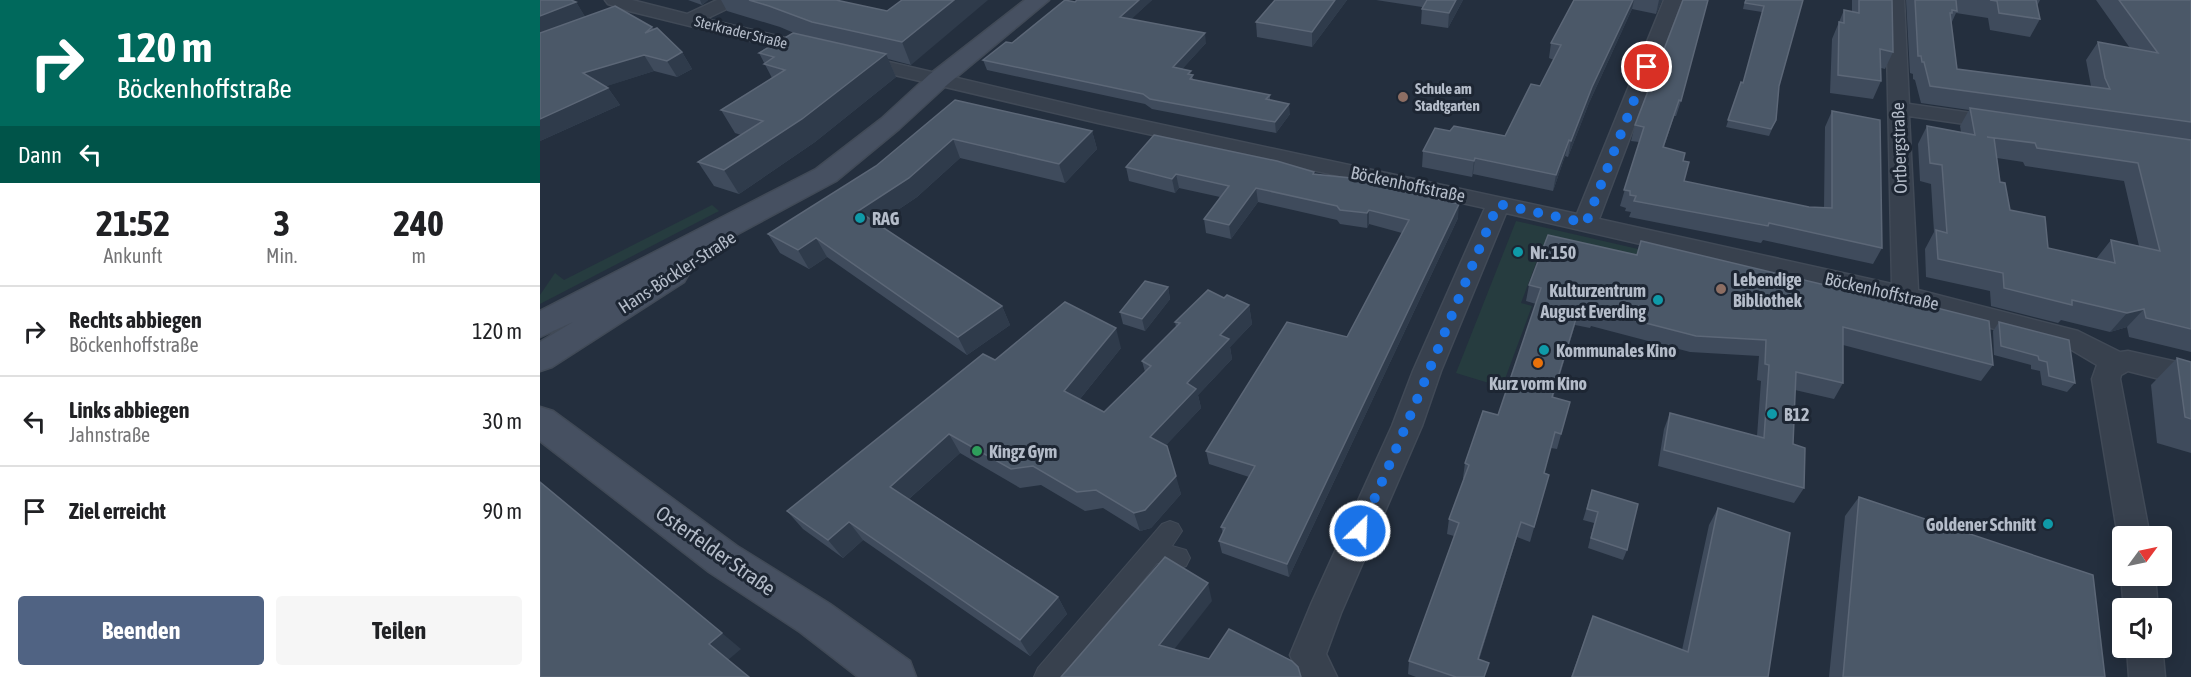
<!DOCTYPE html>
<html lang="de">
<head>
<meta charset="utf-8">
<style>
	:root { --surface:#fff; --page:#f6f6f6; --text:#202124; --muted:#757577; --line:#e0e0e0; --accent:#506383 }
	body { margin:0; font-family:"Asap Condensed",sans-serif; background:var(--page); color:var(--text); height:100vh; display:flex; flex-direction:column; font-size:22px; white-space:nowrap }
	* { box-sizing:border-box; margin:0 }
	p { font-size:20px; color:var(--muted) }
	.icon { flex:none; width:33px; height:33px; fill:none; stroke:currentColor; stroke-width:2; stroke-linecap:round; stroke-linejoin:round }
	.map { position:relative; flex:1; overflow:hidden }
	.panel { display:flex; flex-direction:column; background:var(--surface); width:540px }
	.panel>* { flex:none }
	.guide { background:#00695c; color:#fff; overflow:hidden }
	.needle { width:39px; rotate:57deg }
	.controls { position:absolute; left:1572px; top:526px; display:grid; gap:12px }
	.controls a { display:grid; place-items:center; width:60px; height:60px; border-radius:6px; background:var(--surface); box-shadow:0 3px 15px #0003; font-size:30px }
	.pin { position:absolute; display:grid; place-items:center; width:51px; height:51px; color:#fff; margin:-26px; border:3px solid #fff; border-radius:50%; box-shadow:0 2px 6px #0007 }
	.me { position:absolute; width:66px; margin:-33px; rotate:24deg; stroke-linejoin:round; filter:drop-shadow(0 0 4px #0008) }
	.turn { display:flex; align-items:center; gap:21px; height:126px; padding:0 18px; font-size:27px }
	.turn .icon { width:78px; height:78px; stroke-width:2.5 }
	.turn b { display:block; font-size:42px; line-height:51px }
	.then { display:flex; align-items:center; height:57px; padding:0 18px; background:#0003; gap:12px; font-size:22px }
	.eta { display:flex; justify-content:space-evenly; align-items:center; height:102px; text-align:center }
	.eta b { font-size:36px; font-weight:700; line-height:42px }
	.cta { display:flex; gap:12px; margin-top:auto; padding:12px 18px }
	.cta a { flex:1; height:69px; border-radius:6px; background:var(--accent); color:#fff; font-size:24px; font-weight:700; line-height:69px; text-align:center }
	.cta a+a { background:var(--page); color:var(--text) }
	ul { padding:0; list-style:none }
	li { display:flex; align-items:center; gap:18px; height:90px; padding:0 18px; border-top:2px solid var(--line) }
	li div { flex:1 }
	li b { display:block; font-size:22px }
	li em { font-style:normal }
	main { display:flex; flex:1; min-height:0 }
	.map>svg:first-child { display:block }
	.green { fill:#263c3f }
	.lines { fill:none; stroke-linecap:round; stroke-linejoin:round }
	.pedestrian-casing { stroke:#414a57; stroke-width:2 }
	.minor-casing { stroke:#414a57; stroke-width:3 }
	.secondary-casing { stroke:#414a57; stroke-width:3 }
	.pedestrian { fill:#38414e; fill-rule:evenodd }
	.minor { fill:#38414e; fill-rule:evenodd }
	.secondary { fill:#465061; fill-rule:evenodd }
	.wall { fill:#3f4b5c; fill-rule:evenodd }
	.shaded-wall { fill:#2f3b4b }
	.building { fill:#4b5868; stroke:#5c6777; stroke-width:1.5; fill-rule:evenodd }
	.route { stroke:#1a73e8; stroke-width:10; stroke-dasharray:0 18 }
	.education-dot { fill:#8d6e63; stroke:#1d2633; stroke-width:2 }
	.culture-dot { fill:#0f9aa8; stroke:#1d2633; stroke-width:2 }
	.food-dot { fill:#e8710a; stroke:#1d2633; stroke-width:2 }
	.leisure-dot { fill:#2e9e5b; stroke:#1d2633; stroke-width:2 }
	.labels { text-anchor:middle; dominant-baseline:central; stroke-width:6; stroke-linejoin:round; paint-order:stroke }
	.far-street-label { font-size:15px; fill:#b4bcc9; stroke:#1d2633 }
	.far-poi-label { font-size:15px; font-weight:bold; fill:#b4bcc9; stroke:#1d2633; text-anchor:start }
	.street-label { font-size:18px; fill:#b4bcc9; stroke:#1d2633 }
	.poi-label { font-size:18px; font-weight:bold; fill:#b4bcc9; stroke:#1d2633; text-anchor:start }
	.near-street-label { font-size:21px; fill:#b4bcc9; stroke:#1d2633 }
</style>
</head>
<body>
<main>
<section class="panel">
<div class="guide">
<div class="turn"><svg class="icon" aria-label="right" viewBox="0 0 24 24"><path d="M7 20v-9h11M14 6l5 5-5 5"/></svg><div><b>120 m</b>Böckenhoffstraße</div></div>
<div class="then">Dann<svg class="icon" aria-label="left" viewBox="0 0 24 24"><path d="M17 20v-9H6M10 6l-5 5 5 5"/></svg></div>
</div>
<div class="eta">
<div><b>21:52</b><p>Ankunft</p></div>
<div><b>3</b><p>Min.</p></div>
<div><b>240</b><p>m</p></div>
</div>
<ul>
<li><svg class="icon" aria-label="right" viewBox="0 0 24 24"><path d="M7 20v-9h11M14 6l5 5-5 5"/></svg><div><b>Rechts abbiegen</b><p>Böckenhoffstraße</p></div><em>120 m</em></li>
<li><svg class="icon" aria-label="left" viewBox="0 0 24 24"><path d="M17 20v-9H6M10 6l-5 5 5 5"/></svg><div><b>Links abbiegen</b><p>Jahnstraße</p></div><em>30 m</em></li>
<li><svg class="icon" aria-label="arrive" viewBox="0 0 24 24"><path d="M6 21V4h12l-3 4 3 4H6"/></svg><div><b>Ziel erreicht</b></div><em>90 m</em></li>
</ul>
<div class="cta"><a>Beenden</a><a>Teilen</a></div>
</section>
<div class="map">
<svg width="1651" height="677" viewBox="0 0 1651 677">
	<rect width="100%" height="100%" fill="#242f3e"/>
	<g class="green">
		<path d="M172,205L179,211L0,304V295L15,273L24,280Z"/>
		<path d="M976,221L1294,294L1090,268L1002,247L981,303L992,306L962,387L916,373Z"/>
	</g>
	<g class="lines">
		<g class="pedestrian-casing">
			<path id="pedestrian" d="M630,521L638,524L642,531L632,546L646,550L650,558L646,566L638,569L617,563L524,677H494L498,668L622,524Z"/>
		</g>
		<g class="minor-casing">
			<g id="minor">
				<path d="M65,0H92L147,14L177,0H200L197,4L166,19L279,46L281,50L279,54L272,56L89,11L68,4Z"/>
				<path d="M1124,0H1142L1059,219L1352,284L1346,0H1364L1369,104L1460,117L1467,119L1471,123L1467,127L1460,129L1369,116L1378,290L1538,331L1580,352L1588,351L1651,365V387L1588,371L1581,375L1580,379L1610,537H1582V547L1578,537L1552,379L1557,365L1530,349L1365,305L966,213L901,371L882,426L801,613L786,654L797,677H760L750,655L772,602L852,426L873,371L945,208L558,123L308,64L305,60L308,56L315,54L558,111L1037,214Z"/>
				<path d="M1582,573V576H1615L1618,609H1584L1581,576Z"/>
				<path d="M1622,645L1625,677H1589L1587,648H1622Z"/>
			</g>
		</g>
		<g class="secondary-casing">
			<g id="secondary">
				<path d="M485,0H509L408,84L359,129L296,181L138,266L144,268L148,275L144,282L12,367L0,371V342L33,322L0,337V311L276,169L341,119L390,74Z"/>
				<path d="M0,407L13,411L197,546L290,604L370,661L376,677H318L260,632L169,572L0,441Z"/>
			</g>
		</g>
		<use href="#pedestrian" class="pedestrian"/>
		<use href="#minor" class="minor"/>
		<use href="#secondary" class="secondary"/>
	</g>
	<g class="wall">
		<path d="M148,0H168L162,5Z"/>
		<path d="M181,0H296L347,11L362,0L371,65L348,59L356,77L275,142L199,194L174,186L158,162L201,135L195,133L181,110L232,78L219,53L254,33L240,27L187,11Z"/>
		<path d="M537,0H612L591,19L666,43L642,69L651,75L654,80L730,95V100L750,114L736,133L612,109L605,104L447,70L443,60L472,43Z"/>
		<path d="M735,0H807L772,47L717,37L716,22Z"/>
		<path d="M836,0H923L908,28L881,24L882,7Z"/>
		<path d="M1034,0H1122L1116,14L1092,9L1049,103L1028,157L1025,156L1013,191L933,174L932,177L882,167L883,151L910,131L965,136L1000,86L1014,60L1009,58L1011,43Z"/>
		<path d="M1143,0L1141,101L1136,116H1134L1124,147L1143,161L1144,181L1269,207L1284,208L1285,127L1292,111L1342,248L1333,264L1223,240L1221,243L1089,217L1091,212L1085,211L1086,208L1080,206L1099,142L1091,141L1095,125Z"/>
		<path d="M1205,0H1263L1239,86L1236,120L1229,136L1186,127L1201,82L1203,83L1222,12L1203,9Z"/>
		<path d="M1312,0H1352L1353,52L1345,69L1341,68V81L1333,99L1290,93L1292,39L1304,10L1312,12Z"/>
		<path d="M1366,0H1500L1497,6L1500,19L1490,37L1450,30L1448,18L1416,13L1411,24L1417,69L1551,86L1546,60L1558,42L1590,48L1556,0H1651V352L1589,337L1587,327L1570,332L1521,320L1518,323L1451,306L1450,291L1386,277L1385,249L1394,232L1391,184L1380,181L1378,144L1387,126L1421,132L1420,126L1429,110L1381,103L1375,80L1373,79V74L1370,73ZM1457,158L1483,162L1485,166L1584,181L1599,246L1571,240L1556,259L1508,248L1470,210L1460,182Z"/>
		<path d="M36,2L45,17L112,27L114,29L142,52L152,69L137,77L114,71L66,86L68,88L80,105L0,141Z"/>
		<path d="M415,100L552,131L557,149L525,183L420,158L377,197L337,224L462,306L470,325L427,355L287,257L269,269L240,253L228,234L336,166Z"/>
		<path d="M586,167L774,172V174L827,183L918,218L749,577L682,553L679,541L683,533L681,527L709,477L669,464L666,451L807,337L862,233L829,224L827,228L800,224L797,220L718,202L691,239L666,233L664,219L680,197L639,188L635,193L589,181Z"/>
		<path d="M1097,255L1333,297L1335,293L1453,365L1441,381L1303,345V383L1294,399L1255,390L1253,444L1264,488L1254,503L1118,466L1124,429L1130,413L1217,436L1221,381L1217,380L1219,356L1150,352L1051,326L1050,328L1035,325L1013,398L1030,402L1017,449L1011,448L1004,473L1009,475L990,542L977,537L939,660L945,677H876L868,674L869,661L914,536L907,534L909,519L924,479L923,478L925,463L958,415L996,304L986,301L989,285Z"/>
		<path d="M628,287L630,299L605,331L583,324L580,312Z"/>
		<path d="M684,298L709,305L712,324L690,347L692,359L658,395L661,408L625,446L641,494L611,528L600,531L563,508L545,511L501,485L480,488L420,453L369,499L518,597L527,614L490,656L323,540L303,558L263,529L247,511L455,360L581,348L540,399L564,412L605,372L602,361L636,327L635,322Z"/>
		<path d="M1459,322L1535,383L1527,392L1502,385L1500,371L1491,369V365L1454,355L1453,331Z"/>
		<path d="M1637,358L1651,362V453L1617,443L1611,385Z"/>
		<path d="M1052,490L1087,550L1083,560L1048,548L1054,523L1043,520Z"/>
		<path d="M1319,497L1565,677H1289L1305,516Z"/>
		<path d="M1178,508L1228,677H1031L1053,616L1142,650L1169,525Z"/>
	</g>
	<g class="shaded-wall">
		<path d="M160,0H168L162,5Z"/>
		<path d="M414,0H448L371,65L362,42Z"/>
		<path d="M599,0H612L583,27L580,17Z"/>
		<path d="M795,0H807L772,47V32Z"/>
		<path d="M916,0H923L908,28L909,13Z"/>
		<path d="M1093,0H1094L1092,9L1049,103L1028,157L1031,141L1052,87Z"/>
		<path d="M1119,0H1122L1116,14Z"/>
		<path d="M36,2L46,18L0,37V16Z"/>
		<path d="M665,33L666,43L635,77L633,67Z"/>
		<path d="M142,52L152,69L137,77L127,61Z"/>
		<path d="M346,54L356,77L275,142L199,194L184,170Z"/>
		<path d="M104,55L114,71L55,90L43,73Z"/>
		<path d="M68,88L80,105L0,141V119Z"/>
		<path d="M749,104L750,114L736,133L735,122Z"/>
		<path d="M552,131L557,149L525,183L519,164Z"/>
		<path d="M413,139L420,158L377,197L328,230L318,211Z"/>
		<path d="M1029,140L1025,156L1013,191L1016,175Z"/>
		<path d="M935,158L933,174L932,177L934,161Z"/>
		<path d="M636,174L639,188L635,193L632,179Z"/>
		<path d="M716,188L718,202L691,239L689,225Z"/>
		<path d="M919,204L918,218L749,577L747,564Z"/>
		<path d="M829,210V224L827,228V213Z"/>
		<path d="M276,238L287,257L269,269L258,250Z"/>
		<path d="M628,287L630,299L605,331L602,319Z"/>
		<path d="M709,305L712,324L690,347L692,359L658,395L661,408L616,456L610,437L680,335Z"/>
		<path d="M462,306L470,325L427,355L418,337Z"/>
		<path d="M1039,309L1035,325L1008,413L1012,397Z"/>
		<path d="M1604,309L1587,327L1570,332L1587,313Z"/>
		<path d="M576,328L581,348L531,410L524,391Z"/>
		<path d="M409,434L420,453L362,505L350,487Z"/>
		<path d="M636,476L641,494L611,528L600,531L594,513Z"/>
		<path d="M309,522L323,540L303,558L288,540Z"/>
		<path d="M981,522L977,537L935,672L938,659Z"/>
		<path d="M668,583L672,601L625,661L619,645Z"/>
		<path d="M518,597L527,614L490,656L480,640Z"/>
		<path d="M182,633L201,649L188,660L169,644Z"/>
	</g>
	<g class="building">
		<path d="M0,0H31L36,2L0,16Z"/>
		<path d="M209,0H296L347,11L362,0H414L362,42L272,22L229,6Z"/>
		<path d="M525,0L535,2L537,0H599L580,17L665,33L633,67L651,71L648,74L653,75L650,79L730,95L726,99L749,104L735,122L610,99L603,94L443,60L466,42L472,43Z"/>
		<path d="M735,0H795L772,32L716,22Z"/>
		<path d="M887,0H916L909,13L882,9Z"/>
		<path d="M1034,0H1093L1052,87L1031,141L1029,140L1016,175L935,158L934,161L883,151L895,128L910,131L914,126L965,136L991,84L1000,86L1021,45L1011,43Z"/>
		<path d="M1143,0H1168L1141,101L1139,100L1123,147L1145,153L1143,161L1149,162L1144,181L1269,207L1292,208V111L1340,120L1342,248L1229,223L1228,226L1094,201L1096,196L1090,195V191L1084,190L1104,127L1095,125Z"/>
		<path d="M1206,0H1263L1239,86L1236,120L1231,129L1188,120L1201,82L1203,83L1224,6L1205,3Z"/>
		<path d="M1319,0H1352L1353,52L1340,49L1341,81L1298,75L1299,22L1304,23V10L1319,13Z"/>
		<path d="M1375,0H1416L1417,11L1412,10V13H1410L1417,69L1570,89L1565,78L1558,42L1618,53L1579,0H1651V122L1390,86L1384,62H1382L1381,56H1378Z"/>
		<path d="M1450,0H1496L1500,19L1459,13L1457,1Z"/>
		<path d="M75,6L112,27L105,33L117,28L142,52L127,61L104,55L43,73L68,88L0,119V33Z"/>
		<path d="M253,33L346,54L262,119L184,170L158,162L223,121L181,110L245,70L224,64L234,57L219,53Z"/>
		<path d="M415,100L552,131L519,164L413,139L369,178L318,211L462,306L418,337L276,238L258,250L228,234L336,166Z"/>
		<path d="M1430,108L1651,140V329L1606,318L1604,309L1587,313L1532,300V305L1464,288L1463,273L1398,259L1396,230L1407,233L1402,165L1390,163L1387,126L1435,135ZM1447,137L1495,143L1497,148L1598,163L1620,251L1571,240L1575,263L1508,248L1505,217L1470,210L1465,183L1460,182L1454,138Z"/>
		<path d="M614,135L737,161L774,172L773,174L821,179L827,183L919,204L747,564L679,541L685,528L681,527L715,466L666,451L747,322L807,337L869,220L829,210L827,213L800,210L797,206L716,188L689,225L664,219L689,186L636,174L632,179L586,167Z"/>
		<path d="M1008,235L1097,255L1101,241L1335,297V293L1357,298L1449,321L1453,365L1303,327V383L1256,372L1253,444L1265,448L1264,488L1124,450L1130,413L1224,438L1229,365L1225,364L1226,340L1156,336L1055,310L1054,312L1039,309L1012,397L1030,402L1021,434L1015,432L1004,473L1009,475L994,527L981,522L938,659L949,663L944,677H916L869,661L919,523L909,519L929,465L925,463L943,411L958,415L1001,288L989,285Z"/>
		<path d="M605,281L628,287L602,319L580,312Z"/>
		<path d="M668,290L684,298L687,295L709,305L680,335L689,339L647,383L656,389L610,437L627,446L636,476L605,510L594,513L556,490L537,492L493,466L471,469L409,434L350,487L518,597L480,640L309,522L288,540L247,511L443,354L455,360L525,302L576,328L524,391L564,412L611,366L602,361L640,323L635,322Z"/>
		<path d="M1459,322L1529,340L1535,383L1509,376L1507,362L1499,360L1498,356L1461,346Z"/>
		<path d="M1637,358L1651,362V419L1645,417Z"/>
		<path d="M0,482L182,633L169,644L209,677H0Z"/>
		<path d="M1052,490L1098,504L1087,550L1051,538L1058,512L1047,509Z"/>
		<path d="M1319,497L1553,575L1565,677H1303Z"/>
		<path d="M1178,508L1250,533L1228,677H1032L1053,616L1148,652Z"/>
		<path d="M625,557L668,583L619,645L669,659L689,629L752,661L758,667L761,677H521Z"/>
	</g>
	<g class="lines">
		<path class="route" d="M820,531C869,423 912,313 958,204L1046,223L1107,67"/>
	</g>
	<g class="education-dot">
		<circle cx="863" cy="97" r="6"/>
		<circle cx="1181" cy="289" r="6"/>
	</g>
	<g class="culture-dot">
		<circle cx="320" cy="218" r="6"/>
		<circle cx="978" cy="252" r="6"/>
		<circle cx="1118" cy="300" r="6"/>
		<circle cx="1004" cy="350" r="6"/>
		<circle cx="1232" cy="414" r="6"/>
		<circle cx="1508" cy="524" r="6"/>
	</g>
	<circle class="food-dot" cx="998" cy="363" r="6"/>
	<circle class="leisure-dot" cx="437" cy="451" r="6"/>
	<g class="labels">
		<g class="far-street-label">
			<text transform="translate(201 32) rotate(14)">Sterkrader Straße</text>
		</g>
		<g class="far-poi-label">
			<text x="875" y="88">Schule am<tspan x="875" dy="17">Stadtgarten</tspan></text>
		</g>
		<g class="street-label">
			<text transform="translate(1359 148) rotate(-92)">Ortbergstraße</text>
			<text transform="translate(868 184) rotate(12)">Böckenhoffstraße</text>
			<text transform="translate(137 272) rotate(-33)">Hans-Böckler-Straße</text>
			<text transform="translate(1342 291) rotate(13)">Böckenhoffstraße</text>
		</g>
		<g class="poi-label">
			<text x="332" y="218">RAG</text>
			<text x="990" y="252">Nr. 150</text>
			<text x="1193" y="279">Lebendige<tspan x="1193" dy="21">Bibliothek</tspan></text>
			<text x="1106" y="290" text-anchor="end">Kulturzentrum<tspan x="1106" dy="21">August Everding</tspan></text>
			<text x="1016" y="350">Kommunales Kino</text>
			<text x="998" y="383" text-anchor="middle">Kurz vorm Kino</text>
			<text x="1244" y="414">B12</text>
			<text x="449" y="451">Kingz Gym</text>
			<text x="1496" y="524" text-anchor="end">Goldener Schnitt</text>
		</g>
		<g class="near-street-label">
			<text transform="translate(176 550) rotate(35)">Osterfelder Straße</text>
		</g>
	</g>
</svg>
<div class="controls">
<a><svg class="needle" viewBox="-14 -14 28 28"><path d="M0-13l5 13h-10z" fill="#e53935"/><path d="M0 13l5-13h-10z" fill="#757577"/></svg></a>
<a><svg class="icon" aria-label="sound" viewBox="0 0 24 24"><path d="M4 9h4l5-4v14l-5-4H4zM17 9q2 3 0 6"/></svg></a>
</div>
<div class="pin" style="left:1107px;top:67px;background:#d93025"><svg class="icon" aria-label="arrive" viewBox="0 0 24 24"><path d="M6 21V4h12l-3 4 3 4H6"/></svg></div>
<svg class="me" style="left:820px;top:531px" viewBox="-20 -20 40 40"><circle r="17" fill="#1a73e8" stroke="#fff" stroke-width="3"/><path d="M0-11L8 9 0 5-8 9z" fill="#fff"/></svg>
</div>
</main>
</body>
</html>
